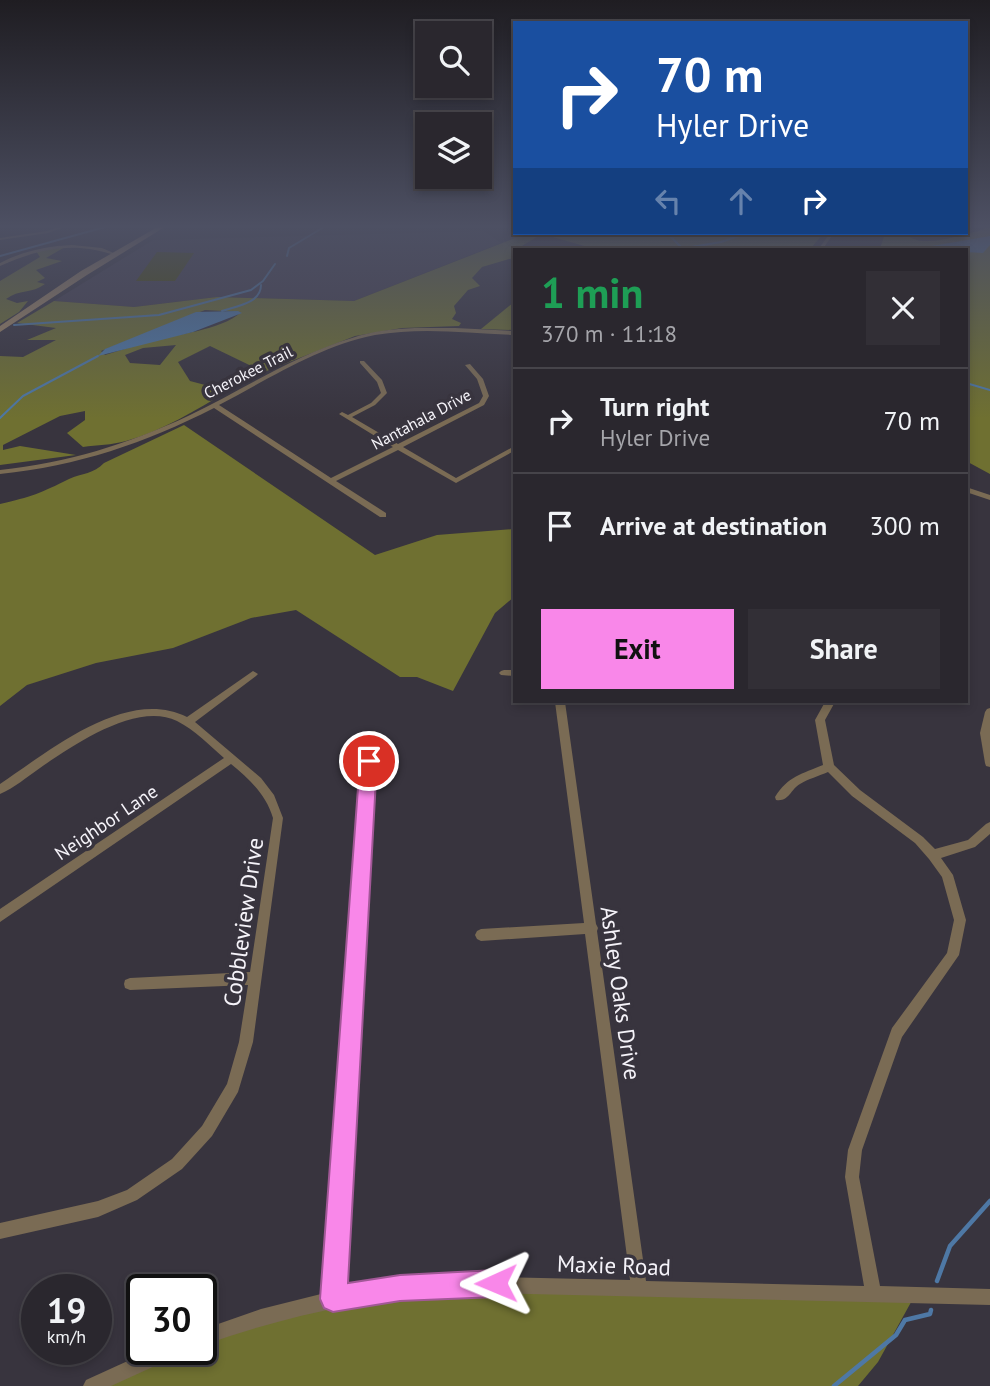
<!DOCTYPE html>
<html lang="en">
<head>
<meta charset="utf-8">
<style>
	:root { --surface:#2a272e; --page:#322f36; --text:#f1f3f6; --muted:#a5a5aa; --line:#46444a; --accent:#f987e9 }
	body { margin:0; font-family:"PT Sans",sans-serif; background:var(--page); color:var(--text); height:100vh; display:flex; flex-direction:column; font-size:26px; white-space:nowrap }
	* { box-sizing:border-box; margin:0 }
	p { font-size:23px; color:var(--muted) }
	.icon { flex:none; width:38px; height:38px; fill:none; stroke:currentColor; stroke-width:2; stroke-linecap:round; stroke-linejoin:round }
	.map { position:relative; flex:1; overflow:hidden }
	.details { position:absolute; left:513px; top:248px; width:455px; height:455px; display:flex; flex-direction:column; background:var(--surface); border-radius:0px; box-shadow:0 4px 10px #0003,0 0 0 2px var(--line) }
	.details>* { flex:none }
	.top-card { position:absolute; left:513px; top:21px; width:455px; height:214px; border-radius:0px; box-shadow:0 4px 10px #0003,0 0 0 2px var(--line); background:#1a4fa0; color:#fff; overflow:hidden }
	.controls { position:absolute; left:415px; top:21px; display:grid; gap:14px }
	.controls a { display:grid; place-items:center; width:77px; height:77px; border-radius:0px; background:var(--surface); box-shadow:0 4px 10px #0003,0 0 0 2px var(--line); font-size:35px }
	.speed { position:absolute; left:21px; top:1274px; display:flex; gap:14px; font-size:35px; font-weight:700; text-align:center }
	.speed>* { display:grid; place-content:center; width:91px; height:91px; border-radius:50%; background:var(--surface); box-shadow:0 4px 10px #0003,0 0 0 2px var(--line); line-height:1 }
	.speed small { font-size:18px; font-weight:400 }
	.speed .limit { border:4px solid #111; border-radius:10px; background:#fff; color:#111 }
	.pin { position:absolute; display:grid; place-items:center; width:60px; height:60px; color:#fff; margin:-30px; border:4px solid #fff; border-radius:50%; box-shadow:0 2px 7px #0007 }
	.me { position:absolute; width:77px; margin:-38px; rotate:269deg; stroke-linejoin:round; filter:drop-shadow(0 0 5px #0008) }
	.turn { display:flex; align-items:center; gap:24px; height:147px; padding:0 28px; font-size:32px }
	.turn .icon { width:91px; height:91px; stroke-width:2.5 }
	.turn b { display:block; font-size:49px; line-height:60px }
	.lanes { display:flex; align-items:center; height:66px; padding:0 28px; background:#0003; justify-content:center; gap:35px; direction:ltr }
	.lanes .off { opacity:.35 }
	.round { display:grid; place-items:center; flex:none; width:74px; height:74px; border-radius:0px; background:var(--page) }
	.headline { display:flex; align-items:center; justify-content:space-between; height:119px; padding:0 28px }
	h1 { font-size:42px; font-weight:600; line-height:52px; color:#1e9e55 }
	.action { display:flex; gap:14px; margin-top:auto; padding:14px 28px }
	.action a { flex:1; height:80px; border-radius:0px; background:var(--accent); color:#111; font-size:28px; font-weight:600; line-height:80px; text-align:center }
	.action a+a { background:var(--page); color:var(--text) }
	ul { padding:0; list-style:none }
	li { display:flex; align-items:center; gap:21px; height:105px; padding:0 28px; border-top:2px solid var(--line) }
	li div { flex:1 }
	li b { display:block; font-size:26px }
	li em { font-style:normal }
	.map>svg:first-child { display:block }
	.built { fill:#443e4d }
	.green { fill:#474800 }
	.forest { fill:#6f7031; fill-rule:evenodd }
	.water { fill:#4e78a5 }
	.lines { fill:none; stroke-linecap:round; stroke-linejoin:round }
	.stream-far1 { stroke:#4e78a5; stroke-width:2 }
	.stream { stroke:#4e78a5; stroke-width:4.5 }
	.street { fill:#7a6b54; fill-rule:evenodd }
	.secondary { fill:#a08764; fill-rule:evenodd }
	.route { fill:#f987e9; stroke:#a25897; stroke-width:2 }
	.labels { text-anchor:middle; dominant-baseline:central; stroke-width:7; stroke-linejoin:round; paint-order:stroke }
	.far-street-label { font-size:16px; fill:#f5f3f9; stroke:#38343e }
	.street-label { font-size:19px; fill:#f5f3f9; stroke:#38343e }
	.near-street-label { font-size:23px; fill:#f5f3f9; stroke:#38343e }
</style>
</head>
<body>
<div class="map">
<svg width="990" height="1386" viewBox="0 0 990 1386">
	<rect width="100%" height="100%" fill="#38343e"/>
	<path class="built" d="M484,231L501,243L354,301L217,297L134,307L54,301L153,240Z"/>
	<path class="green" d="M157,252L194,253L175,281H136Z"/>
	<g class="forest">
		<path d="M986,225H990V474L966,461V250L880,249L885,233H905C920,251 962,234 983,230Z"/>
		<path d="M528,233H824L810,249L800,250H585L588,247L542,234L515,250L513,258L482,267L472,278L480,286L468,290L454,306L456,313L452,319L461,323L459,326L402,328L355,336L264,372L210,346L178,362L190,381L228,391C196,410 162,431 126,441C112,445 97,445 83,447L67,433L85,420V411L60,416L3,445V450L20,446L76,455L0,465V356L23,357L56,340H27L56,328L17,323L54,301L134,307L217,297L354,301ZM205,310L241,312C221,331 174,334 147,342C133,346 119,351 105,355L101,351ZM176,345L160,365L130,363L125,355L143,348Z"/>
		<path d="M65,247L46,258L62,261L36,270L45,278L37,282L45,284C32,294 19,289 6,299L17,303L28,301L19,312L0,324V281L40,257L36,251Z"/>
		<path d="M514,302V330L481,329Z"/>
		<path d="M184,425L375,555L437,535L514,529V597L495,613L453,691L417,677H400L296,610L251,618L173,648L96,663L27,685L0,706V504C31,497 41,493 69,479C82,473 94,474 104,463Z"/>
		<path d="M400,1288L915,1295L878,1362L858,1386H92L173,1349H201V1338Z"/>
	</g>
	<g class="water">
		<path d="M990,236V245L983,253L931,250L926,247Z"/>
		<path d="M238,311L242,313L193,332L98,356L105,349L196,312Z"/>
	</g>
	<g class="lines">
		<g class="stream-far1">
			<path d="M667,233L684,250"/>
			<path d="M674,250L721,242L747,233"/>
			<path d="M0,256L105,227"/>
			<path d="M287,256L289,248L324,227"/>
			<path d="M222,311C237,306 261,303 261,285"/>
			<path d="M14,325L159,315L251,290L263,281L275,264"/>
			<path d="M966,383L990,390"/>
			<path d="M0,418L23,396L98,356"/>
		</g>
		<g class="stream">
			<path d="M937,1281L950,1246L990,1201"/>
			<path d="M834,1386L896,1335L905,1320L930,1314L931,1310"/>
		</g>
		<g class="street">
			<path d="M66,225H71L48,233L0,240V238L47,231Z"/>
			<path d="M248,225H310L308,226H250Z"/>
			<path d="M830,233H834L822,250H818Z"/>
			<path d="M72,245L102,248L116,254L114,255C72,241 39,249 0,266V263C23,251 47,246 72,245Z"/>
			<path d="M415,328H455L514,331V335C468,333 421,327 375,335C319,346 269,379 219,405L331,478L393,447L339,414L342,412L348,415L371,403L381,393L377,382L360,363V361H364L382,380L387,393L375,405L352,417L398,444L479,403L483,396L477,379L465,365L470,364L483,379L489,396L484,405L403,447L456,478L511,448L514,447V451L456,483L398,450L336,481L386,513V517H380L214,408C145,443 78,466 0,474V470C67,463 128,444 188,416C243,390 294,355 352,338C372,331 393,329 415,328Z"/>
			<path d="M966,487L990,495V500L966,492Z"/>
			<path d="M504,670H514V676L501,675L499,673L501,671Z"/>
			<path d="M253,671L258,674L256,676L195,722L261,778L274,795L283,818L253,1042L238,1092L212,1136L182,1169L137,1200L98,1217L0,1239V1223L98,1201L127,1190L172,1159L202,1126L227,1084L239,1042L248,985L130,990L125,988L124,984L125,980L130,978L250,972L273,818C266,794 249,779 231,764L0,922V909L224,758C209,745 195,730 177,721C137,701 73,745 40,768C27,777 14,788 0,794V784C48,752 126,686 187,717Z"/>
			<path d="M555,702H565L596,924L598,928L597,931L646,1281L864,1286L845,1177L848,1150L892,1028L947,953L954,920L942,877L929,859L915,843L852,796L828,772C819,776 808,779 800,784C790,790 789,802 776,800L775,797C788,776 802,774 823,765L815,720L825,702H835L825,720L834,765L860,790L923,837L935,849L968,840L986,824L990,822V834L975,847L941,858L953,875L966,920L959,955L902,1037L862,1150L859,1177L880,1286L990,1289V1305L447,1292C362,1300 281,1317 201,1346V1330L261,1309L325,1293L366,734L367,731H375L376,734L342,1290L384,1283L447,1276L630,1280L585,934L481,941L477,939L475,935L477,931L481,929L584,923Z"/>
			<path d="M990,708V767L986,766L985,763L980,733L985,712L987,709Z"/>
			<path d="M154,1349H181L179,1355L111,1386H83L86,1380Z"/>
		</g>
		<path class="secondary" d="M161,225H168L87,275L0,332V326L81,271Z"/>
	</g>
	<linearGradient id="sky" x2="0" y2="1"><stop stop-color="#1f1d22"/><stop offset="0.54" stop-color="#4d5063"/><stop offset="1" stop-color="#4d5063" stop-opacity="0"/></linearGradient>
	<rect width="990" height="419" fill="url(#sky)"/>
	<path class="route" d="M369,754L377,761L348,1283L400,1275L496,1270L506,1274L510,1283L506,1293L496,1297L400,1301L333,1312L324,1308L320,1299L360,761Z"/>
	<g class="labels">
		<g class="far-street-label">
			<text transform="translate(248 372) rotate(-27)">Cherokee Trail</text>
			<text transform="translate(421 419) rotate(-28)">Nantahala Drive</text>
		</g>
		<g class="street-label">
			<text transform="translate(106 822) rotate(-34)">Neighbor Lane</text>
		</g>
		<g class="near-street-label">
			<text transform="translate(243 922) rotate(-82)">Cobbleview Drive</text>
			<text transform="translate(621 993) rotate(82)">Ashley Oaks Drive</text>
			<text transform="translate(614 1265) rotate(2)">Maxie Road</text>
		</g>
	</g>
</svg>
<div class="controls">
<a><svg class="icon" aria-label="search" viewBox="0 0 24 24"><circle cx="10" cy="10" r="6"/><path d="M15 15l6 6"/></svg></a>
<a><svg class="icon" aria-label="layers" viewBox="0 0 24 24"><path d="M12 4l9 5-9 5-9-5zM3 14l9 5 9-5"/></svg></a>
</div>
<div class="speed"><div>19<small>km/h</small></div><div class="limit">30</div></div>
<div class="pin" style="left:369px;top:761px;background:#d93025"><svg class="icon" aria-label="arrive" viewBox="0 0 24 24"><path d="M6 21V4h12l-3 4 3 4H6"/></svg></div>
<svg class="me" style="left:496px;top:1283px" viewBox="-20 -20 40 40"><path d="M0-17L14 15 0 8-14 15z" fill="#f987e9" stroke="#fff" stroke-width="4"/></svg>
<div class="top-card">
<div class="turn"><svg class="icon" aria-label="right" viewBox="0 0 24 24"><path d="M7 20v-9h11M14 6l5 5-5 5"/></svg><div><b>70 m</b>Hyler Drive</div></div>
<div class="lanes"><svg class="icon off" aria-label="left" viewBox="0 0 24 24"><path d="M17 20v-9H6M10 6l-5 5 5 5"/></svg><svg class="icon off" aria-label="ahead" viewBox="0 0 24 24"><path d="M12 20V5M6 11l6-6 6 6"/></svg><svg class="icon" aria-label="right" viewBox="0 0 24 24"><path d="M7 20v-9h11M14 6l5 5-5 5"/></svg></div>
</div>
<section class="details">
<div class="headline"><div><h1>1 min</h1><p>370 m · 11:18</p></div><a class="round"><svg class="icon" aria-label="close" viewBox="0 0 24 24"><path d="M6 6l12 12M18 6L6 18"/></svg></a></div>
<ul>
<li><svg class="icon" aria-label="right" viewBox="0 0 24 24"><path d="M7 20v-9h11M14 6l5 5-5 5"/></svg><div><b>Turn right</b><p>Hyler Drive</p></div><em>70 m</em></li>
<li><svg class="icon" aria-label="arrive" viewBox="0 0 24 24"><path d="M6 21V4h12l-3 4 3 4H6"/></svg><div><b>Arrive at destination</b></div><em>300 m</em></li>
</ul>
<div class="action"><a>Exit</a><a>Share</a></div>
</section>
</div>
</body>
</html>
